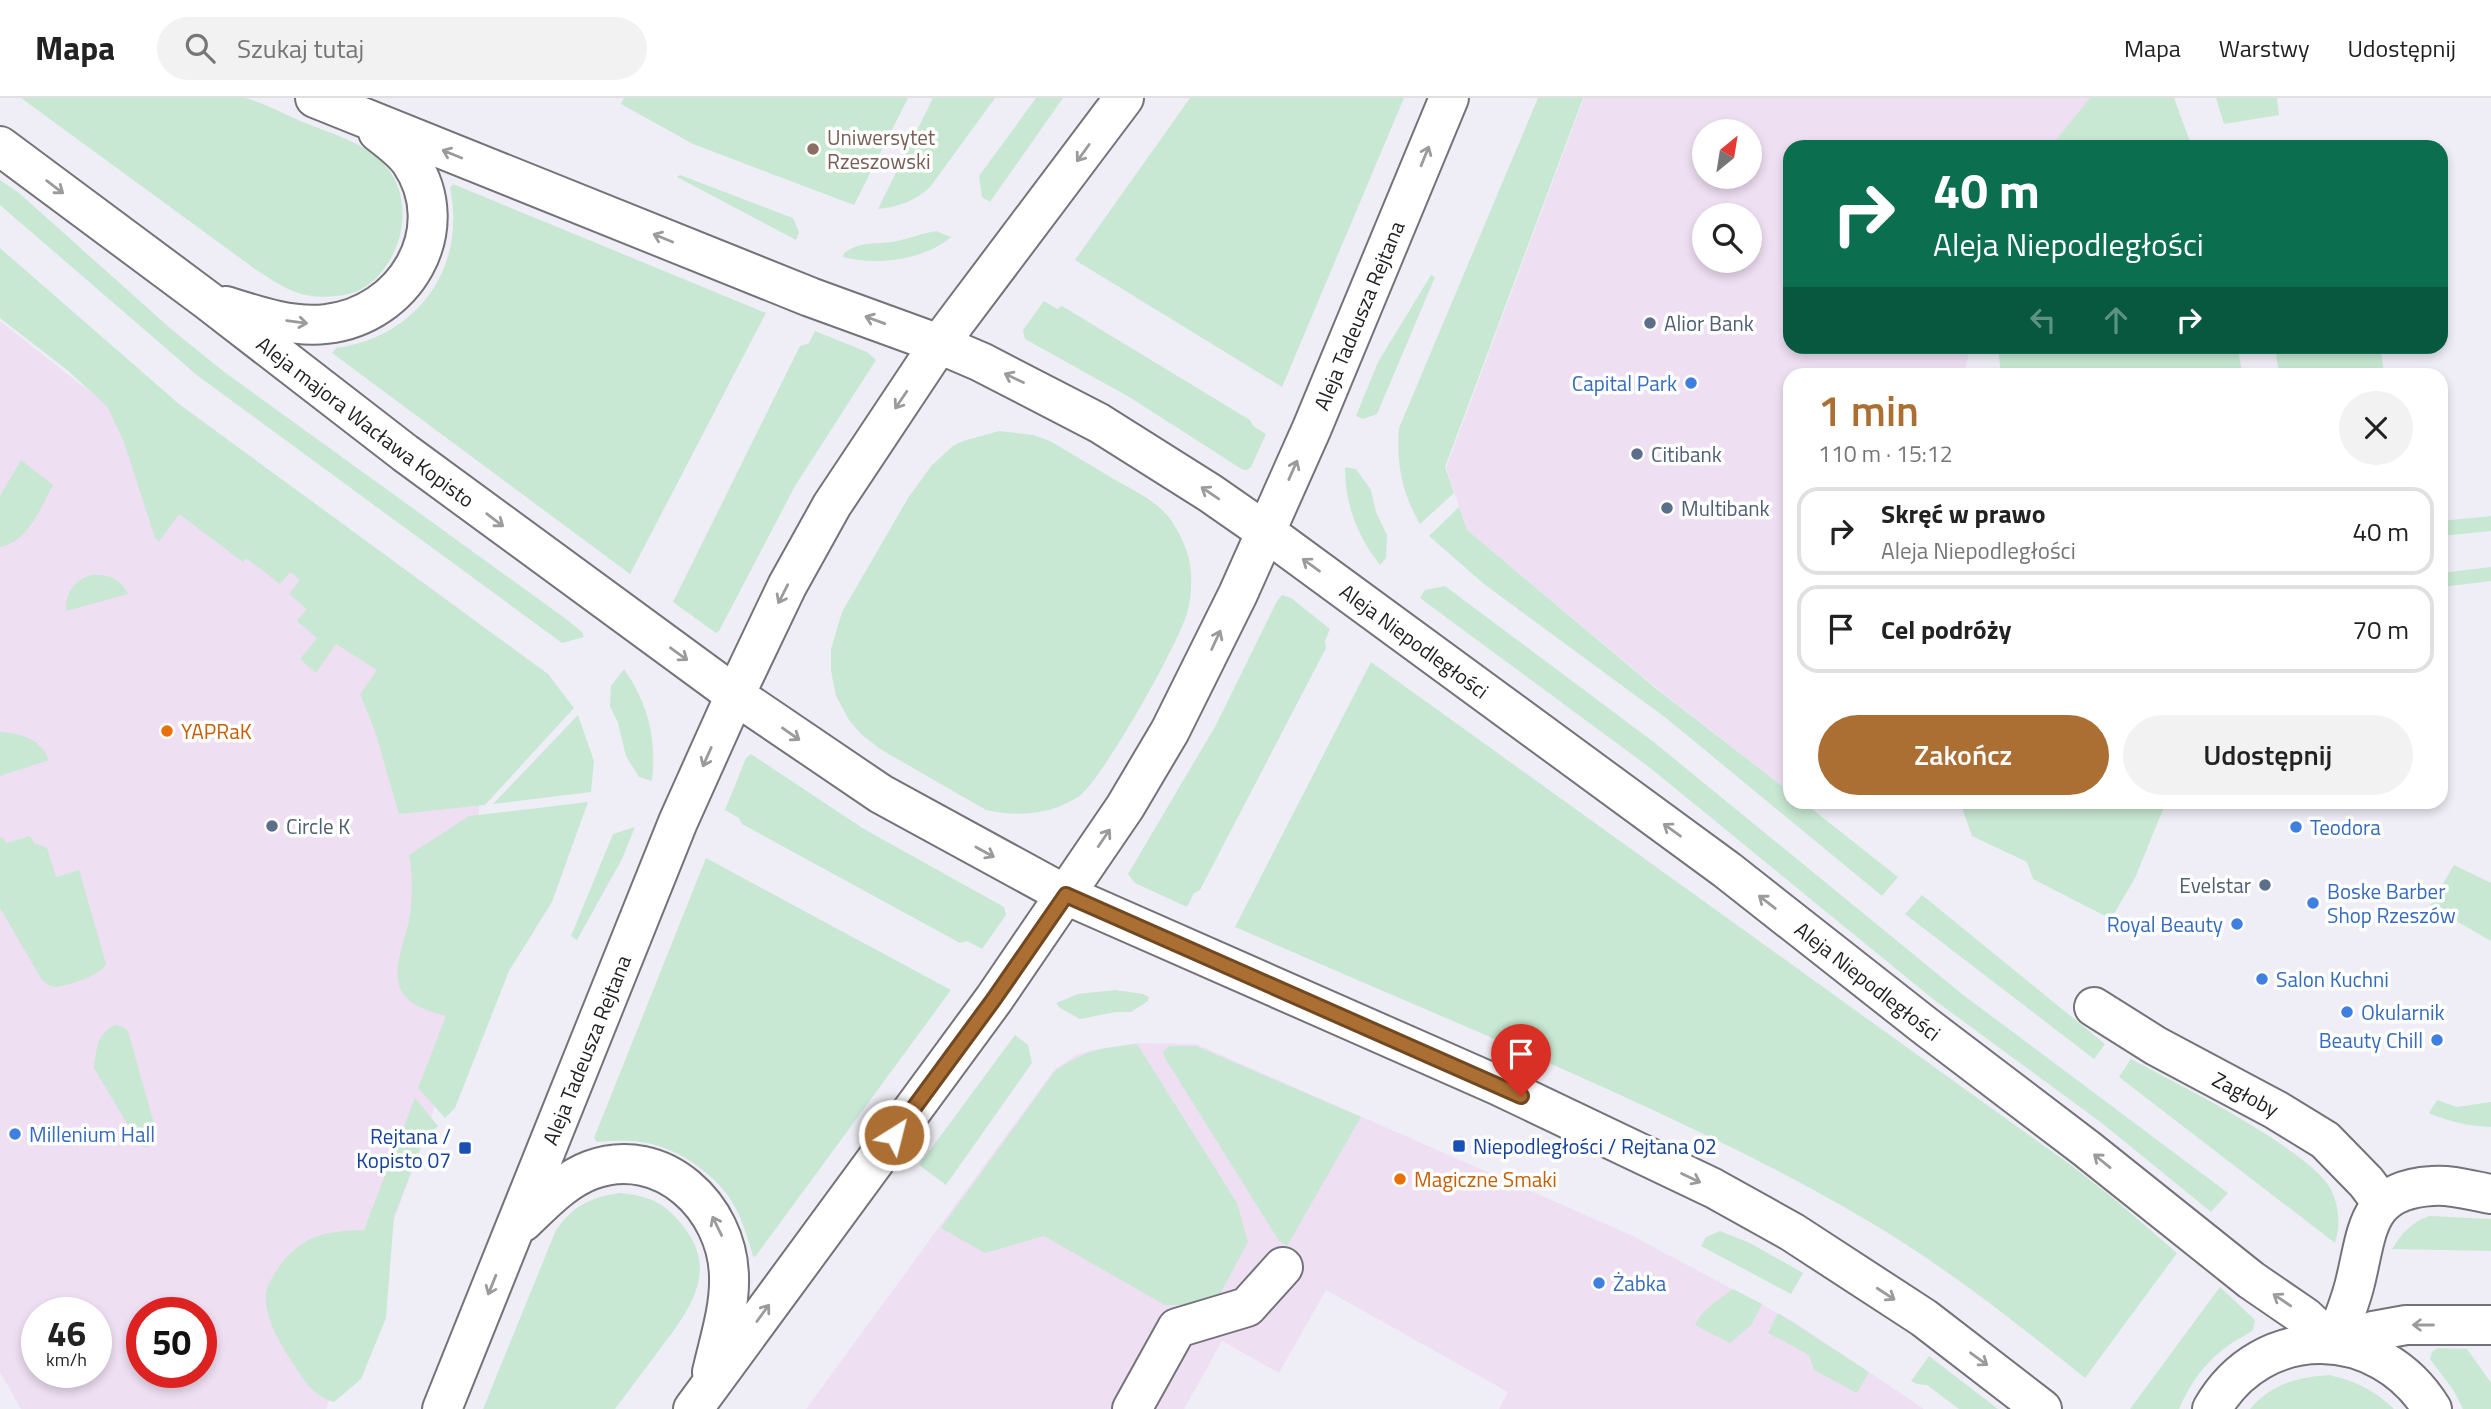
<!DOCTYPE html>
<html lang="pl">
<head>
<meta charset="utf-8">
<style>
	:root { --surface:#fff; --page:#f2f2f2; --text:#222; --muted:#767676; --line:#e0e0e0; --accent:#ac6f33 }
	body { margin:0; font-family:"Titillium Web",sans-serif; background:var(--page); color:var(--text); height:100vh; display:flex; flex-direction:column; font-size:26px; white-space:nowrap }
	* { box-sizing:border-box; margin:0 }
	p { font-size:23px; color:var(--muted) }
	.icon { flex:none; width:38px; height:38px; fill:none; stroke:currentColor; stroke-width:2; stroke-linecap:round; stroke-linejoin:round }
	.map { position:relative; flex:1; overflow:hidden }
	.side { position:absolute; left:1783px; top:270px; width:665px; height:441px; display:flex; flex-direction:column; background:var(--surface); border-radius:21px; box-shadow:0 4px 10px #0003 }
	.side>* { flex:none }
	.top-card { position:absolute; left:1783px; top:42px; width:665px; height:214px; border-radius:21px; box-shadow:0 4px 10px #0003; background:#0b6e4f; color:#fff; overflow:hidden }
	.needle { width:46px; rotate:30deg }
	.controls { position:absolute; left:1692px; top:21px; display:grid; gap:14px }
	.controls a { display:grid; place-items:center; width:70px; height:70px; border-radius:50%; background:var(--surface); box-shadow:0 4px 10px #0003; font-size:35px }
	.speed { position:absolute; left:21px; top:1199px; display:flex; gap:14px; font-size:35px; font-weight:700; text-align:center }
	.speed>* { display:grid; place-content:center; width:91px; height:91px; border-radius:50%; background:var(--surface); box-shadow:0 4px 10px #0003; line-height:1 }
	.speed small { font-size:18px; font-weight:400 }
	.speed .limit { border:10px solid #d22; background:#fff; color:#111 }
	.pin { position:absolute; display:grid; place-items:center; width:60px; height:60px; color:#fff; margin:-72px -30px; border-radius:50% 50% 50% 0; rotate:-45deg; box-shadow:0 0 7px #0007 }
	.pin .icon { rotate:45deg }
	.me { position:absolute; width:77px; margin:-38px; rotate:36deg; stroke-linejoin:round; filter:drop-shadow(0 0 5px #0008) }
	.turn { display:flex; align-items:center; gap:24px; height:147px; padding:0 35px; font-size:32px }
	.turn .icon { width:91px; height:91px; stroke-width:2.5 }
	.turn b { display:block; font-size:49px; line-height:60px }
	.lanes { display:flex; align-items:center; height:66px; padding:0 35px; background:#0003; justify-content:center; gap:35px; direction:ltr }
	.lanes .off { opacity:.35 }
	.round { display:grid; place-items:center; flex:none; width:74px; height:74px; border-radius:37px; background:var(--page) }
	.summary { display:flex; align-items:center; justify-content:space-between; height:119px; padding:0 35px }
	h1 { font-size:42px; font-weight:600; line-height:52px; color:var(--accent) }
	.cta { display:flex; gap:14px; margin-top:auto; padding:14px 35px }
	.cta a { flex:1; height:80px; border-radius:42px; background:var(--accent); color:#fff; font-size:28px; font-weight:600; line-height:80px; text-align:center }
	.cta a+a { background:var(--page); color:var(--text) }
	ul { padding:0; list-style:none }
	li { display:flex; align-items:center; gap:21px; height:88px; margin:0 14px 10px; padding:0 21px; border:4px solid var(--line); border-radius:21px }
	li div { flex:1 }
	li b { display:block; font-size:26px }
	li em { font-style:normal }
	header { display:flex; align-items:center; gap:42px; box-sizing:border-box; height:98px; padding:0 35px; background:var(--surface); border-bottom:2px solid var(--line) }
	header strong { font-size:33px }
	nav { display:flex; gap:38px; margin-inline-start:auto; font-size:24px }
	.search { width:490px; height:63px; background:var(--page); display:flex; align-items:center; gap:18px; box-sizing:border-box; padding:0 24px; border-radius:38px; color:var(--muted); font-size:26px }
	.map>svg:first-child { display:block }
	.commercial { fill:#eedff2; fill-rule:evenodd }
	.green { fill:#c8e8d3 }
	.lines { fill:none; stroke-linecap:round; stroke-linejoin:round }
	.minor-casing { stroke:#74737a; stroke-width:42 }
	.major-casing { stroke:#74737a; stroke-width:42 }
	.minor { stroke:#fff; stroke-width:38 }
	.major { stroke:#fff; stroke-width:38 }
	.oneway { stroke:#9c9b9c }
	.route-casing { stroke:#704821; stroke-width:18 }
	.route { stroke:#ac6f33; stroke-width:12 }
	.education-dot { fill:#8d6e63; stroke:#fff; stroke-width:2.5 }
	.service-dot { fill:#5c6f8a; stroke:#fff; stroke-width:2.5 }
	.shop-dot { fill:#3f7fe0; stroke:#fff; stroke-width:2.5 }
	.food-dot { fill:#e8710a; stroke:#fff; stroke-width:2.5 }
	.transit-dot { fill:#1a4fb4; stroke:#fff; stroke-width:2.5 }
	.labels { text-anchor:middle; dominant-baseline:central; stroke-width:7; stroke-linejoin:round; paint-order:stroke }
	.education-label { font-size:21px; fill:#785e54; stroke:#fff; text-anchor:start }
	.street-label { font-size:21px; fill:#222124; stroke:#fff }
	.service-label { font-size:21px; fill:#4e5e75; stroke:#fff; text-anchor:start }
	.shop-label { font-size:21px; fill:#366cbe; stroke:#fff; text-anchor:start }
	.food-label { font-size:21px; fill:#c56008; stroke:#fff; text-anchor:start }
	.transit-label { font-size:21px; fill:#164399; stroke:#fff; text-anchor:end }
</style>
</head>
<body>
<header>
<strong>Mapa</strong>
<div class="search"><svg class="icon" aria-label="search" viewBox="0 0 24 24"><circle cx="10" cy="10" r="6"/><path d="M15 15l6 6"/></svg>Szukaj tutaj</div>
<nav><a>Mapa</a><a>Warstwy</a><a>Udostępnij</a></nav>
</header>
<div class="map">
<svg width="2491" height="1311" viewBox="0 0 2491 1311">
	<rect width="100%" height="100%" fill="#efeef6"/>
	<g class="commercial">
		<path d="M1584,0H2090L2050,49H1790V248L1970,249L1964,276H1790V694L1654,588L1467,432L1446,370ZM1704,33H1750V79H1704ZM1704,117H1750V163H1704Z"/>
		<path d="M0,223L89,293L199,374L418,572L479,687V784L466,898L432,1017L326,1311H21L0,1274ZM37,1214H96V1274H37ZM142,1214H201V1274H142Z"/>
		<path d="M1137,945L1196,946L1633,1138L1794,1224L1924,1311H1499L1508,1294L1326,1192L1279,1275L1222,1243L1184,1311H806L1054,972L1076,957L1092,952Z"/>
	</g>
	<g class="green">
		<path d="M21,0C73,0 124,0 175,0C197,0 222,0 244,0C261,3 290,19 308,26C331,35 360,44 379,61C417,95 406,158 368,187C354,198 329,200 312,198C291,196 272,182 255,171Z"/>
		<path d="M624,0H908L854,107L693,46L621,6Z"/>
		<path d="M933,0H995L930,89C915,103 899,109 878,111Z"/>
		<path d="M1036,0H1063L990,104L982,99L979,78Z"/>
		<path d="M1190,0H1404L1282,289L1075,162Z"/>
		<path d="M1538,0H1583L1445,369L1454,395L1420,426C1402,395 1396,365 1399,330Z"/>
		<path d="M2090,0H2174L2192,49H2050Z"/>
		<path d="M2216,0H2277L2279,17L2224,26Z"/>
		<path d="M680,77L793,120L799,134L796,142L677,79Z"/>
		<path d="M0,82L19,95L171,231L223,273L566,521L582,534L584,539L562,545L198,278L0,107Z"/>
		<path d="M453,86L766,215L630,476L332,255L336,250C417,239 467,170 450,90Z"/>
		<path d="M936,133L951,139C925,162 876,168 843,159L844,155C861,142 878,147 897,143C911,140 923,135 936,133Z"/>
		<path d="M0,150L179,306L548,576L574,610L485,707L399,716L375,633L360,596L377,572L336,546L316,575L300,561L317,540L297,523L307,511L289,496L300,482L290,474L280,486L246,460L243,464L179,416L159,444L155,440L124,344L107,308L67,272L0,220Z"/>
		<path d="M1431,177L1435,179L1377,316L1363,321L1356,318L1378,264Z"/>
		<path d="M1044,203L1057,211L1062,208L1250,322L1253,328L1266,336L1251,369L1247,372H1243L1131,300L1025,241L1023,232Z"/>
		<path d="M815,233L867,254L876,262L795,388L719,533L716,535L673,504L800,248L809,245Z"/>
		<path d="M1998,249H2238L2242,276H2001Z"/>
		<path d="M2275,249H2380L2384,274L2397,272V276H2279Z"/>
		<path d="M999,333L1033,337L1050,343C1073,357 1096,370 1119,384C1135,393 1154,402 1167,417C1174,425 1179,435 1183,444C1193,464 1193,491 1188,512C1181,542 1102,683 1078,699C1050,717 1018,719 986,712L880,651L861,636L849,622L836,598L831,572V551L842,514L908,400L932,367L953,348L963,343Z"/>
		<path d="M21,362L53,387C40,410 29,443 0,449V398Z"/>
		<path d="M1345,369L1356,371L1371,392L1376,414L1387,437L1386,460L1380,467C1357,437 1345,407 1345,369Z"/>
		<path d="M1459,409L1467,432L1654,589L1790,694V704H1803L1898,779L1882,798L1666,620L1484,486L1429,438Z"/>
		<path d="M2491,418V433L2441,438V423Z"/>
		<path d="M2491,469V483L2441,489V475Z"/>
		<path d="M91,477C108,476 120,480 128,496L66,513C65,495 74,482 91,477Z"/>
		<path d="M1445,488L1655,645L1962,896L2228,1095L2211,1114L2103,1026L1933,901L1649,669L1420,500L1425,492Z"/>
		<path d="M1282,497L1291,500L1330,531L1325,543L1326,550L1200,792L1194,795L1187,809L1135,785L1128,776L1216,627L1277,503Z"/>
		<path d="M1371,564L2072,1068L2113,1100L2177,1155L2085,1280C2014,1223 1942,1166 1863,1120C1784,1073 1701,1034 1618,996C1491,938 1363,885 1235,829Z"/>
		<path d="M624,571C648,605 657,641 652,683L639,679L626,658L618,625L610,608L611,588Z"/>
		<path d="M578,617L594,663L591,694L493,706Z"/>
		<path d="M0,634C20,635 41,641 49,662L0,678Z"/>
		<path d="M751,656L864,731L1004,809L1006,817L982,851L967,843L960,845L742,726L739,720L725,712L746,660Z"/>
		<path d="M588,704L552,804L509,873L455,1010L445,1020L418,990L446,918C437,915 428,913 420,909C383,892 401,855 408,827C413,806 413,778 409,757L469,718Z"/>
		<path d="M1960,704H2166L2135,780L2111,821L2033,781L2027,764L1972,738Z"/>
		<path d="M635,729L622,761L577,842L571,838L613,736Z"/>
		<path d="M30,738L34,745L47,750L56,779L79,772L106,866C102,877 69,887 57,889C51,889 47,886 42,882L0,810V740L2,739L6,745Z"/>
		<path d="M706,760L951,892L755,1159L753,1158C741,1116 733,1094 696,1067C679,1055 662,1047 641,1044C627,1042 612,1043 597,1044L594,1040Z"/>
		<path d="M2454,767L2491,785V843L2430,808Z"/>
		<path d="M1922,797L2105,946L2094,961L1905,816Z"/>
		<path d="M1115,892L1143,896L1149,899L1148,903L1131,914H1116L1080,921L1060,910L1056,905L1078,896Z"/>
		<path d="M114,927L123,929L128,933L156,1033C157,1041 154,1045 147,1050L140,1047L94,970C97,949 96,939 114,927Z"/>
		<path d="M1015,937L1028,947L1032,965L946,1087L919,1067Z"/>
		<path d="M1137,946L1237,1105L1248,1144L1214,1207H1165L1044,1138L985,1155L941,1130L1055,973C1085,952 1102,950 1137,946Z"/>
		<path d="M1169,948H1196L1361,1019L1287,1148L1279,1143L1165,960L1163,954Z"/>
		<path d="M2131,961C2183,989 2236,1015 2285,1049C2300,1060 2318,1072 2329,1088C2339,1105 2341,1127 2335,1145L2119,979Z"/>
		<path d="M415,1000L438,1028L424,1041L394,1118L386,1220L361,1281L334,1304C312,1298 302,1279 290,1261C279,1243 264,1218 266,1196C267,1187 272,1180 277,1172C300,1137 326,1133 364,1132Z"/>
		<path d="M2437,1002L2457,1009L2491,1004V1029C2469,1028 2449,1024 2429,1015Z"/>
		<path d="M620,1095C652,1098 667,1106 686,1132C720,1177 684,1219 657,1255C643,1274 629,1292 615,1311H483L556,1132C573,1108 591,1099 620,1095Z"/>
		<path d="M2429,1118L2491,1121V1153L2392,1151C2402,1135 2411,1125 2429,1118Z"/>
		<path d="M1720,1133L1750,1145L1803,1175L1791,1196L1701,1148L1706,1139Z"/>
		<path d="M2220,1189L2255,1222L2253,1232C2246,1238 2237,1241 2229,1247C2206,1263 2190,1285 2179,1311H2130Z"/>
		<path d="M1733,1191L1762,1206L1752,1226L1730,1245L1695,1227C1704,1209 1718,1203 1733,1191Z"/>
		<path d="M1778,1215L1869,1274L1857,1295L1814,1272L1809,1257L1768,1235Z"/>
		<path d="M2438,1250L2467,1251L2491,1285V1311H2463L2454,1293L2430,1261L2432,1254Z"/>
		<path d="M1929,1258L1998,1311H1959L1927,1287L1917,1286L1911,1283Z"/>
		<path d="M2329,1277C2356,1283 2374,1292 2394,1311H2250C2271,1286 2298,1279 2329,1277Z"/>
	</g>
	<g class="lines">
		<g class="minor-casing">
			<g id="minor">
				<path id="s1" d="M1266,434L1727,772L1924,927L2087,1051L2251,1182L2305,1219L2334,1246"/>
				<path d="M1066,797L1497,987L1713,1090L1792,1134L1924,1220L2042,1311"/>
				<path id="s2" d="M2094,909L2156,948L2276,1012L2325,1042L2366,1084L2382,1105"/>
				<path d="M2334,1246C2341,1226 2350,1206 2355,1185C2368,1133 2365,1092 2432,1088C2451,1086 2473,1093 2491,1096"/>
				<path d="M2334,1246L2373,1233L2406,1227H2491"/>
				<path d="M1132,1311L1177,1230L1247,1209L1283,1169"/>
				<path d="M2212,1311C2262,1223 2380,1226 2432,1311"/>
			</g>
		</g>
		<g class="major-casing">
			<g id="major">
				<path d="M315,0L810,199L939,246L981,264L1099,325L1210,395L1266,434"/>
				<path id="s3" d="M0,48L207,202L405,355L735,597L881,696L1066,797"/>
				<path d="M226,208C257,218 293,230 326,226C404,218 457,132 410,63C401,51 389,43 378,34"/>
				<path d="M523,1124C543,1105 564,1082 591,1072C662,1046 728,1109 729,1179C730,1210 719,1243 712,1274"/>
				<path id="s4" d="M442,1311L678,724L735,597L787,488L832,407L939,246L1124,0"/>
				<path id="s5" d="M693,1311L994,901L1125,709L1170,633L1238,496L1312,330L1449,0"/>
			</g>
		</g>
		<use href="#minor" class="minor"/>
		<use href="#major" class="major"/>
	</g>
	<defs><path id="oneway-shaft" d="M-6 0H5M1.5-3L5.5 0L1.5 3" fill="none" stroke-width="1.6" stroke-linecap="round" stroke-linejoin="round" transform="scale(1.75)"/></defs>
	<g class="oneway">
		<use href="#oneway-shaft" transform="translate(1083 55) rotate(126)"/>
		<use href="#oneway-shaft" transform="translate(452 56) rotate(-158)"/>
		<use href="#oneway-shaft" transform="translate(1425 58) rotate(-68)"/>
		<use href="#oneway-shaft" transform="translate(55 89) rotate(37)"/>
		<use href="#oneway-shaft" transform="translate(663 140) rotate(-158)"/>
		<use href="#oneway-shaft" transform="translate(875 222) rotate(-160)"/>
		<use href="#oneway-shaft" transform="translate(297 224) rotate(8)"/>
		<use href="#oneway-shaft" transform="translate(1014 280) rotate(-154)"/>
		<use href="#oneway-shaft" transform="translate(901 302) rotate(124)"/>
		<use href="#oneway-shaft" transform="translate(1293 372) rotate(-66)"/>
		<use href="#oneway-shaft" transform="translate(1210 395) rotate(-146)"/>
		<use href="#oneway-shaft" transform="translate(495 422) rotate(37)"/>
		<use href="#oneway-shaft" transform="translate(1311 467) rotate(-144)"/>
		<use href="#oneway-shaft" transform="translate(783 496) rotate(117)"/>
		<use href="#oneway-shaft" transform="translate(1216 542) rotate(-65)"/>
		<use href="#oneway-shaft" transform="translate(679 556) rotate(36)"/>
		<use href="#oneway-shaft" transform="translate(791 636) rotate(35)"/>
		<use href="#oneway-shaft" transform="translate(707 659) rotate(114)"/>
		<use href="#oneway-shaft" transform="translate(1672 732) rotate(-144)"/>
		<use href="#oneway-shaft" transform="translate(1104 740) rotate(-56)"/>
		<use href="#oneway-shaft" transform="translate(985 754) rotate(29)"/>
		<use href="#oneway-shaft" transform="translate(1767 804) rotate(-142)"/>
		<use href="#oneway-shaft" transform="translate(2102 1063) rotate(-141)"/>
		<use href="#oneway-shaft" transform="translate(1691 1080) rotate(26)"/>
		<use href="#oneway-shaft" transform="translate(717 1128) rotate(-116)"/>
		<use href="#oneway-shaft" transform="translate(492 1187) rotate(112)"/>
		<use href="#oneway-shaft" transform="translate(1886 1196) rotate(33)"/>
		<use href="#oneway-shaft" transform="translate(2282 1202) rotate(-146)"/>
		<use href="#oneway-shaft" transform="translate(763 1215) rotate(-54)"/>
		<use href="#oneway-shaft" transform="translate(2423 1227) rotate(-180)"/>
		<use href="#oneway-shaft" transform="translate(1979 1261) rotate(36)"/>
	</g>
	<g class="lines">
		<g class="route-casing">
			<path id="route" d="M894,1037L994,901L1066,797L1521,998"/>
		</g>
		<use href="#route" class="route"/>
	</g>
	<circle class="education-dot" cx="813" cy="51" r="7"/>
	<g class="service-dot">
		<circle cx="1650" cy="225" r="7"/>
		<circle cx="1637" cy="356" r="7"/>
		<circle cx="1667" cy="410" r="7"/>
		<circle cx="272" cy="728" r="7"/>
		<circle cx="2265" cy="787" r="7"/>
	</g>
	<g class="shop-dot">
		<circle cx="1691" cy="285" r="7"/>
		<circle cx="2296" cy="729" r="7"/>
		<circle cx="2313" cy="805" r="7"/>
		<circle cx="2237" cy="826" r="7"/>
		<circle cx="2262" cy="881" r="7"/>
		<circle cx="2347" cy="914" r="7"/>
		<circle cx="2437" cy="942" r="7"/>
		<circle cx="15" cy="1036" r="7"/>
		<circle cx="1599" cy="1185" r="7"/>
	</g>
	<g class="food-dot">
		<circle cx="167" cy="633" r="7"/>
		<circle cx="1400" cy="1081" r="7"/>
	</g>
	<g class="transit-dot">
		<rect x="1452" y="1041" width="14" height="14" rx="3.5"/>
		<rect x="458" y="1043" width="14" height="14" rx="3.5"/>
	</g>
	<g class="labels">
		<g class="education-label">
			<text x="827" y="39">Uniwersytet<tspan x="827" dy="24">Rzeszowski</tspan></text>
		</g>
		<g class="street-label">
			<text stroke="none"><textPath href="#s5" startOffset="1286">Aleja Tadeusza Rejtana</textPath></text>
			<text stroke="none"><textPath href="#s3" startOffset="458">Aleja majora Wacława Kopisto</textPath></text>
			<text stroke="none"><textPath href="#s1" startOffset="184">Aleja Niepodległości</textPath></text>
			<text stroke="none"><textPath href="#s1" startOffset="751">Aleja Niepodległości</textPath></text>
			<text stroke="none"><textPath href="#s4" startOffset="387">Aleja Tadeusza Rejtana</textPath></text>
			<text stroke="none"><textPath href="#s2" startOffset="175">Zagłoby</textPath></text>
		</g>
		<g class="service-label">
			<text x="1664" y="225">Alior Bank</text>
			<text x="1651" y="356">Citibank</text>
			<text x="1681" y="410">Multibank</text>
			<text x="286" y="728">Circle K</text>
			<text x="2251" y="787" text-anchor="end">Evelstar</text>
		</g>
		<g class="shop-label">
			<text x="1677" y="285" text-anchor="end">Capital Park</text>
			<text x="2310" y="729">Teodora</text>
			<text x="2327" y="793">Boske Barber<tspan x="2327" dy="24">Shop Rzeszów</tspan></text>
			<text x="2223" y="826" text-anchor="end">Royal Beauty</text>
			<text x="2276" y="881">Salon Kuchni</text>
			<text x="2361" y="914">Okularnik</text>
			<text x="2423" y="942" text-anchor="end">Beauty Chill</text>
			<text x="29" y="1036">Millenium Hall</text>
			<text x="1613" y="1185">Żabka</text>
		</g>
		<g class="food-label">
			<text x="181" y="633">YAPRaK</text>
			<text x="1414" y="1081">Magiczne Smaki</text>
		</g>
		<g class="transit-label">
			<text x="451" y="1038">Rejtana /<tspan x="451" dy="24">Kopisto 07</tspan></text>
			<text x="1473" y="1048" text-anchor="start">Niepodległości / Rejtana 02</text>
		</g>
	</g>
</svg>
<div class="controls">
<a><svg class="needle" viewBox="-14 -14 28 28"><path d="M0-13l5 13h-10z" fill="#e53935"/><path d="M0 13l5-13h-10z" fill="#767676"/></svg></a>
<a><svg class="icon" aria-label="search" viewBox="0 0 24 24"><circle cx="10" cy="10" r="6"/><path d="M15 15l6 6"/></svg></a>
</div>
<div class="speed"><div>46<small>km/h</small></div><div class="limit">50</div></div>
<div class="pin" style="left:1521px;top:998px;background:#d93025"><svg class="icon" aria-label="arrive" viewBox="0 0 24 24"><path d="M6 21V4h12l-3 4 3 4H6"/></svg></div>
<svg class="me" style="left:894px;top:1037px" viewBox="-20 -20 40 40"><circle r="17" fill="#ac6f33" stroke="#fff" stroke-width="3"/><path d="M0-11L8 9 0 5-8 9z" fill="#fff"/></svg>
<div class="top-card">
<div class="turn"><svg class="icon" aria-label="right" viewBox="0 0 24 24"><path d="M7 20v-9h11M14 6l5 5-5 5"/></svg><div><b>40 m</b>Aleja Niepodległości</div></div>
<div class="lanes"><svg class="icon off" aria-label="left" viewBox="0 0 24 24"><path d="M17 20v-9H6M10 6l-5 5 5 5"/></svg><svg class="icon off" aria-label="ahead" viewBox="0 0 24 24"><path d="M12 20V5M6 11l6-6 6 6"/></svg><svg class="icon" aria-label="right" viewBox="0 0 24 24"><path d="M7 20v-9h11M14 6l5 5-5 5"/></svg></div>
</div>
<section class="side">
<div class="summary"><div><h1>1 min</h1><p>110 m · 15:12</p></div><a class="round"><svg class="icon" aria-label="close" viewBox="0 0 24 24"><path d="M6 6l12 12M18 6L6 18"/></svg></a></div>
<ul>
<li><svg class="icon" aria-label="right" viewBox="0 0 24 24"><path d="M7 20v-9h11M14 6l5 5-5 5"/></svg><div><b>Skręć w prawo</b><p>Aleja Niepodległości</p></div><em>40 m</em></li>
<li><svg class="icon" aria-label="arrive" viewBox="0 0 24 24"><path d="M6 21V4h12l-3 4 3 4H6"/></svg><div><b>Cel podróży</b></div><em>70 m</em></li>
</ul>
<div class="cta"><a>Zakończ</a><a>Udostępnij</a></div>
</section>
</div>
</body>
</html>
